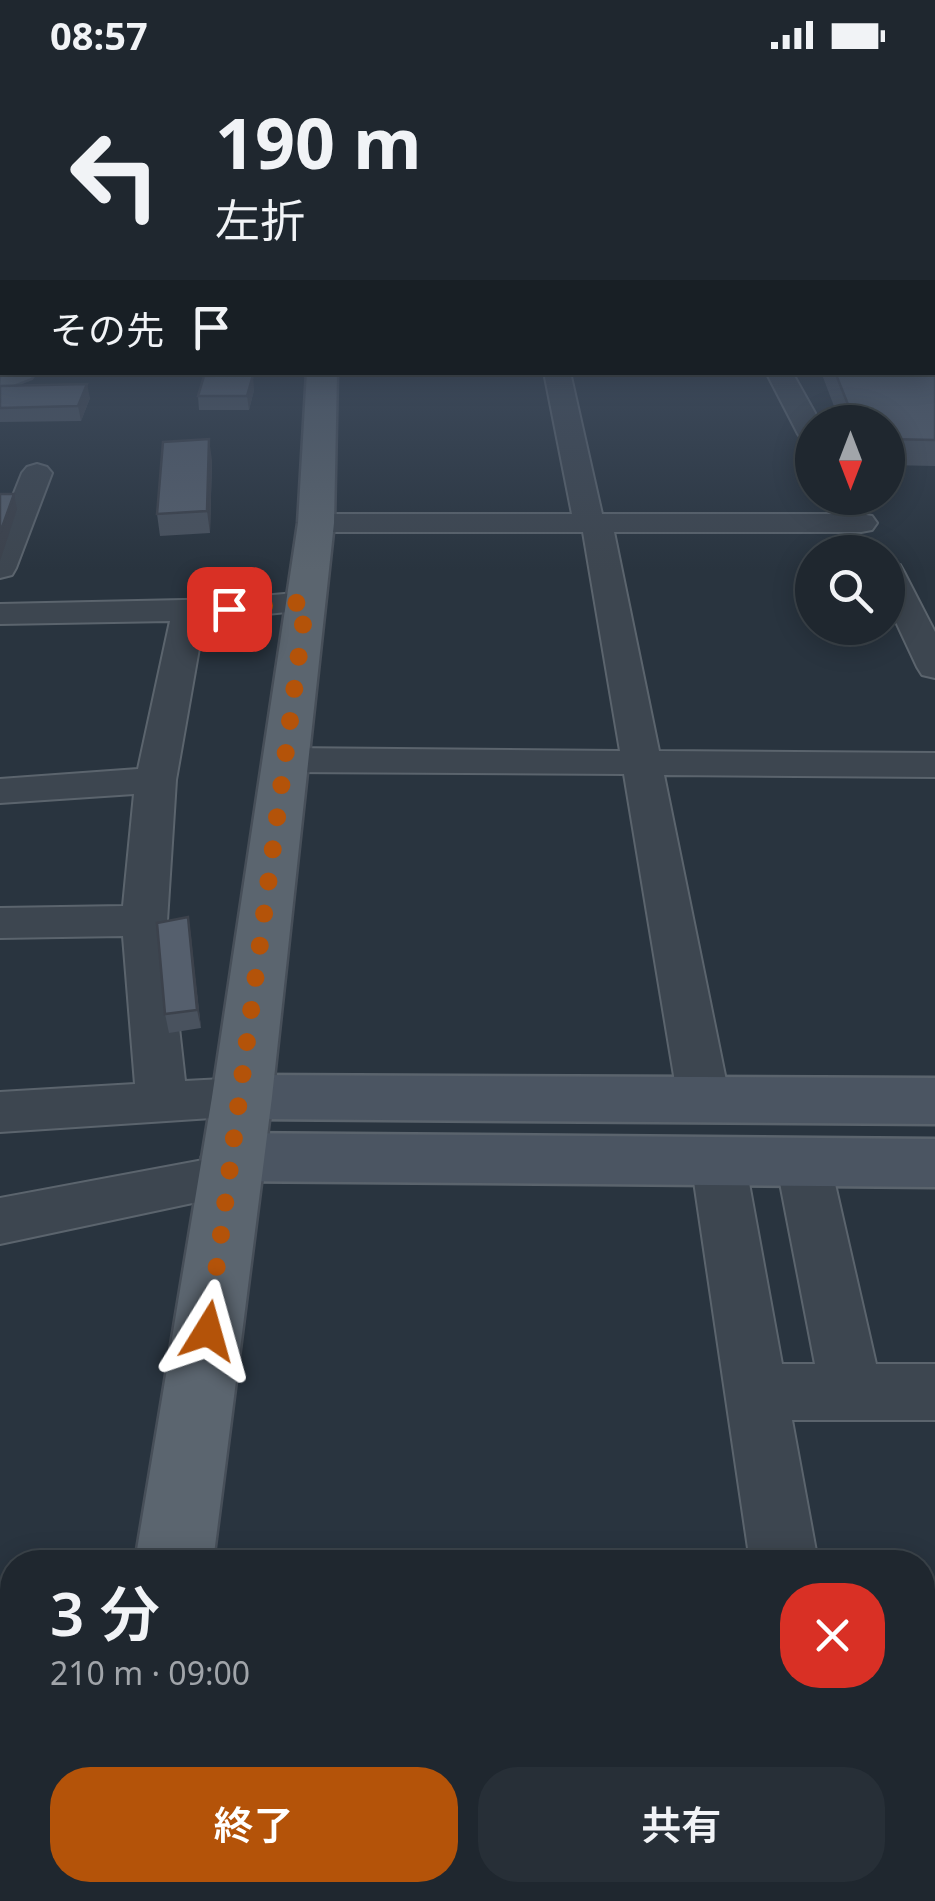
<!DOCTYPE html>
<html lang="ja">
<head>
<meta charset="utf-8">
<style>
	:root { --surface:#1f272f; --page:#272f37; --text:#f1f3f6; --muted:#a1a5aa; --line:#3c444b; --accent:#b45309 }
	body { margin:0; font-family:"Noto Sans","Noto Sans JP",sans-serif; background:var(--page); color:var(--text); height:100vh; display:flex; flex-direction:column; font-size:38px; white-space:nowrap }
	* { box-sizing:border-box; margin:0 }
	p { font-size:32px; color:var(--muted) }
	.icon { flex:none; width:55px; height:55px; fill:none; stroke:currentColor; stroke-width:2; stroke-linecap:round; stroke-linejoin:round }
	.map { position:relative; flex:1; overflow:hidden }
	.sheet { position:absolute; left:0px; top:1480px; width:935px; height:352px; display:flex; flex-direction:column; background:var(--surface); border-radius:40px 40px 0 0; box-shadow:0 5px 25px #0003,0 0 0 2px var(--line) }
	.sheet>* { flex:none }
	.guide { position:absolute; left:0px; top:0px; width:935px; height:305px; box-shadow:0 5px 25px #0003,0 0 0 2px var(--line); background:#1f272f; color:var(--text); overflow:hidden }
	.needle { width:65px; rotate:180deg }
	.fabs { position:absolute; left:795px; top:335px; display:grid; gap:20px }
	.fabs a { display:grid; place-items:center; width:110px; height:110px; border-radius:50%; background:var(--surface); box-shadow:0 5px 25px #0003,0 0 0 2px var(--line); font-size:50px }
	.pin { position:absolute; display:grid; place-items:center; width:85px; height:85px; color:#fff; margin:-42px; border-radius:20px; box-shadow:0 5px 15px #0006 }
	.me { position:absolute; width:110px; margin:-55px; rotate:8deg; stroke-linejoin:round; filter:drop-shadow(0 0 8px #0008) }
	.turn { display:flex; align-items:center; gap:35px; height:210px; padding:0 50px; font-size:45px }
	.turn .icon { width:130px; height:130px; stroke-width:2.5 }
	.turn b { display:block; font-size:70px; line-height:85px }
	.then { display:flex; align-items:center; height:95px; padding:0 50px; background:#0003; gap:20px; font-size:38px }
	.round { display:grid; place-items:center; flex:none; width:105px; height:105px; border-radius:40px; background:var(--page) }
	.overview { display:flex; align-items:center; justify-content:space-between; height:170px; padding:0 50px }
	h1 { font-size:60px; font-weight:600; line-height:75px }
	.primary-button { display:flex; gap:20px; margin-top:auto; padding:20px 50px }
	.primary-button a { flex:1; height:115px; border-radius:40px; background:var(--accent); color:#fff; font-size:40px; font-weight:600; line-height:115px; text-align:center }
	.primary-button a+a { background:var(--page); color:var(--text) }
	.status { display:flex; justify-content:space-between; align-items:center; height:70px; padding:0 50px; background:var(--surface); direction:ltr }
	.status svg { height:28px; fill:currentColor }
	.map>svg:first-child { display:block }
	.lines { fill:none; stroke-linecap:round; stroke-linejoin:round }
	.street-casing { stroke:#5b646d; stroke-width:4 }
	.secondary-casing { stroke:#5b646d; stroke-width:5 }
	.primary-casing { stroke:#474f59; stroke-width:5 }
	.street { fill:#3d4650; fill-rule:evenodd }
	.secondary { fill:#4b5562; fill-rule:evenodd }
	.primary { fill:#5b656f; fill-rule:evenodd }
	.wall { fill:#49525e }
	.shaded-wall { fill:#3c424c }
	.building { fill:#555f6d; stroke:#3c424c; stroke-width:2.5 }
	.route { stroke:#b45309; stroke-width:18; stroke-dasharray:0 32.4 }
</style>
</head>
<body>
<div class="status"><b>08:57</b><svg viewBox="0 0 49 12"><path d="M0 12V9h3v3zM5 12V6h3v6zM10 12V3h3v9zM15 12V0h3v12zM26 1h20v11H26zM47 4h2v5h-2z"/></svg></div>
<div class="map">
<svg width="935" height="1831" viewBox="0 0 935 1831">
	<rect width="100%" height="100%" fill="#29343f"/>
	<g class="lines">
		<g class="street-casing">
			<g id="street">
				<path d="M544,302H570L602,444H861L872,446L877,453L872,460L861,462H614L659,681L935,683V707L664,705L730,1030L722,1044L704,1049L686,1044L678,1030L624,704L286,702L272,698L266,690L272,682L286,678L620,681L583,462H316L305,460L300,453L305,446L316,444H572Z"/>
				<path d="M766,302H792L820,352H812V372L802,370L798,364Z"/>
				<path d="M37,394L47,397L52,403L16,498L12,505L0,508V458L22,403L27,397Z"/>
				<path d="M888,492L900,495L904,502L935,562V608L922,605L917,597L888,535Z"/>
				<path d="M306,522L318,525L323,532L318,539L204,550L176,710L167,851L185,1011L242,1008L260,1013L268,1027L260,1041L242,1046L0,1062V1022L135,1014L123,866L0,868V838L123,836L134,724L0,733V709L138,699L170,551L0,554V534L229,529Z"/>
				<path d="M718,1070L737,1076L745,1091L782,1294H815L776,1092L784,1077L803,1071L822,1077L830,1092L876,1294H935V1350H792L818,1492H750L691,1091L699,1076Z"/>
				<path d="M230,1085L249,1091L257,1106L249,1121L0,1174V1128Z"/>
				<path d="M12,1593V1665L0,1668V1596Z"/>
				<path d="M798,1820H878L880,1831H800Z"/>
			</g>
		</g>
		<g class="secondary-casing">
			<g id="secondary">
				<path d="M242,1005L935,1008V1054L242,1049L221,1043L212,1027L221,1011Z"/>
				<path d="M233,1063L935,1069V1117L233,1111L211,1104L202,1087L211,1070Z"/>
			</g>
		</g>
		<g class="primary-casing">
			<g id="primary">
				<path d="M2,299V302H35L31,308L0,320Z"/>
				<path d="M307,302H337L334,453L272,1027L213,1492H135L212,1027L298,453Z"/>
				<path d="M80,1820H172L170,1831H78Z"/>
			</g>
		</g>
		<use href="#street" class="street"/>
		<use href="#secondary" class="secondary"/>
		<use href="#primary" class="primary"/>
	</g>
	<g class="wall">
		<path d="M935,244V396L888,395V352H840L821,302H932Z"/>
		<path d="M0,316L90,328L81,351L0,352Z"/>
		<path d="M254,320L249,340H199L198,326Z"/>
		<path d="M212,390L210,463L160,466L157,444Z"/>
		<path d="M188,847L201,958L169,963L165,944Z"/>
	</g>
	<g class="shaded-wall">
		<path d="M253,305L254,320L249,340L247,326Z"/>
		<path d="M87,314L90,328L81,351L78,336Z"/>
		<path d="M209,369L212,390L210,463L207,441Z"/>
		<path d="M14,424L17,439L0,491V463Z"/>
		<path d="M188,847L191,865L201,958L197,940Z"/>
	</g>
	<g class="building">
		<path d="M932,251H935V370L888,369V352H855L835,302H932Z"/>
		<path d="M253,305L247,326H198L204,306Z"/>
		<path d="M87,314L78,336L0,338V316Z"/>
		<path d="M209,369L207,441L157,444L163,372Z"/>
		<path d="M0,424H14L0,463Z"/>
		<path d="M188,847L197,940L165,944L157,853Z"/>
	</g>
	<linearGradient id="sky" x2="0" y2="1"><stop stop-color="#171d23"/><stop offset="0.49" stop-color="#435063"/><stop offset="1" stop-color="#435063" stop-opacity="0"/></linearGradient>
	<rect width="935" height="500" fill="url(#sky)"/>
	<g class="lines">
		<path class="route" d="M208,1261L306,532L229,539"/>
	</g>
</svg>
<div class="fabs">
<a><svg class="needle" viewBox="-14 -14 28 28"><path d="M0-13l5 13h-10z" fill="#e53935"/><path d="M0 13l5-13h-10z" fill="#a1a5aa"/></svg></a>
<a><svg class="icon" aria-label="search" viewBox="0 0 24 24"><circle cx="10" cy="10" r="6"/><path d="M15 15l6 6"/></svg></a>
</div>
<div class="pin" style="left:229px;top:539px;background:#d93025"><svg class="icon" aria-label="arrive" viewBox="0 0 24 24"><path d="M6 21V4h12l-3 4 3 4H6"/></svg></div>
<svg class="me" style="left:208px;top:1261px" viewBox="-20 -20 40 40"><path d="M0-17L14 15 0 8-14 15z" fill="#b45309" stroke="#fff" stroke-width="4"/></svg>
<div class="guide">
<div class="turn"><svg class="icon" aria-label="left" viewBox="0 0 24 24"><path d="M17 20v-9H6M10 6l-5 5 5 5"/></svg><div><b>190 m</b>左折</div></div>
<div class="then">その先<svg class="icon" aria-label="arrive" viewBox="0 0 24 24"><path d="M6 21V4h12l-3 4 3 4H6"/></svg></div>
</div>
<section class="sheet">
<div class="overview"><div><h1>3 分</h1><p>210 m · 09:00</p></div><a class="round" style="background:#d93025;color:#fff"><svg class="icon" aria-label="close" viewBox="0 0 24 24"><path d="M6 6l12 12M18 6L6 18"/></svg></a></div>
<div class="primary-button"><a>終了</a><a>共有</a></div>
</section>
</div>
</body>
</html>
